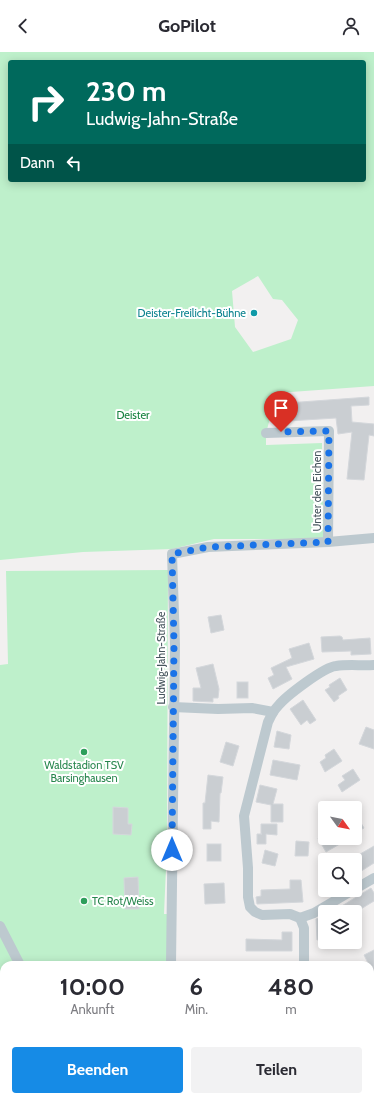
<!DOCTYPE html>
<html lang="de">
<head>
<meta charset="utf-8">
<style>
	:root { --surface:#fff; --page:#f2f2f3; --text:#2b2b33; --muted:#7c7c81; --accent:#168be6 }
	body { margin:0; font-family:Cabin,sans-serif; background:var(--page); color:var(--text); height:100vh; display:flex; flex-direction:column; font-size:15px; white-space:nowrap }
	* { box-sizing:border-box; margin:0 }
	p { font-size:13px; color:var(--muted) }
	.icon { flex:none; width:22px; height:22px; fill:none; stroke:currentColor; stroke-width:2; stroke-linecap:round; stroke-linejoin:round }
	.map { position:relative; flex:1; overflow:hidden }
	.sheet { position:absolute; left:0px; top:909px; width:374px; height:140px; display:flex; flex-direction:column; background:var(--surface); border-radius:12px 12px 0 0; box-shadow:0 2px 10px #0003 }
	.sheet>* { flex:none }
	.hud { position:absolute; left:8px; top:8px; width:358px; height:122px; border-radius:4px; box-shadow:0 2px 10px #0003; background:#00695c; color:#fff; overflow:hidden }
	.needle { width:26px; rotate:123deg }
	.buttons { position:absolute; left:318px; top:749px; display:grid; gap:8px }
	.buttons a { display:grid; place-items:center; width:44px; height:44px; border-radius:4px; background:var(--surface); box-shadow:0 2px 10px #0003; font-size:20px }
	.pin { position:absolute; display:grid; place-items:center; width:34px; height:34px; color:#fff; margin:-41px -17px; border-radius:50% 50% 50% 0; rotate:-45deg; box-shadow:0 0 4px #0007 }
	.pin .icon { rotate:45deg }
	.me { position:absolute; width:44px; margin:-22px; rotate:0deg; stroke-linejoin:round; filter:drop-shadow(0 0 3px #0008) }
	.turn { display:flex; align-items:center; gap:14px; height:84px; padding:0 12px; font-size:18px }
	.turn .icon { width:52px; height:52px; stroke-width:2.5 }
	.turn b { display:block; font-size:28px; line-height:34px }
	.then { display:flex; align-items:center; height:38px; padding:0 12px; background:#0003; gap:8px; font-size:15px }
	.eta { display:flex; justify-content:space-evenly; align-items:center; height:68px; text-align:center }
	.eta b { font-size:24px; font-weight:700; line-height:28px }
	.button { display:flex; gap:8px; margin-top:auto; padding:8px 12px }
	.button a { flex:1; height:46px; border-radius:4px; background:var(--accent); color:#fff; font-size:16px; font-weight:700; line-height:46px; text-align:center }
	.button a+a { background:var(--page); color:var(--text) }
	header { display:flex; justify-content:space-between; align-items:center; height:52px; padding:0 12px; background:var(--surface); font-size:18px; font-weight:700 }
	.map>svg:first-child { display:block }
	.green { fill:#bef0cb; fill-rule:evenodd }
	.building { fill:#caced2; stroke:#d4d7db }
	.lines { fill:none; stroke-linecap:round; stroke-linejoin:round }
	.street { stroke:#bdc9cf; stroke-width:10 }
	.route { stroke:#1a73e8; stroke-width:7; stroke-dasharray:0 12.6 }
	.culture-dot { fill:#0f9aa8; stroke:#fff; stroke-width:1.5 }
	.leisure-dot { fill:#2e9e5b; stroke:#fff; stroke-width:1.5 }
	.labels { text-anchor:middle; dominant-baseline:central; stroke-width:4; stroke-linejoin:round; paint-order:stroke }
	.culture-label { font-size:11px; fill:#0d838f; stroke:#fff; text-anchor:end }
	.park-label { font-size:11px; fill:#16813e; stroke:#fff }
	.street-label { font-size:11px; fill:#47565e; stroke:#fff }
	.leisure-label { font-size:11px; fill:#27864d; stroke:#fff }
</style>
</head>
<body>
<header><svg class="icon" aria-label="back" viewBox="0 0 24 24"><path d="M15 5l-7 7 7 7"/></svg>GoPilot<svg class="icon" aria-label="person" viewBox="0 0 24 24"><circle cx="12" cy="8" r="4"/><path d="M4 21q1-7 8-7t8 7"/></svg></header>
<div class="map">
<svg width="374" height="1049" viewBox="0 0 374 1049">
	<rect width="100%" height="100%" fill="#f2f0f0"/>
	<g class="green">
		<path d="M0,0H374V334L277,341L266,381V393L322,391L324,487H214L172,497L83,500L0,508ZM10,10H364V128H10ZM258,224L273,247L282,248L298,268L291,287L253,300L235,275L232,239Z"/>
		<path d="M168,518L167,793L164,862H168L167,913H4V1039L0,1040V613L8,612L6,519Z"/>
		<path d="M143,1045H164V1049H152Z"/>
	</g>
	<g class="building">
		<path d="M369,345V353L351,354L352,370L374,372V384L369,383L364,428L347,427L352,380L338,382L336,366L288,369L287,351Z"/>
		<path d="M221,563L224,578L211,581L208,565Z"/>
		<path d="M340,584L342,585L343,588L370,586L371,602L351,603V599L322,600L321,585Z"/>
		<path d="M309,591L314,607L286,615L292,627L273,637L268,626L274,623L271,616L292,606L289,597Z"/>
		<path d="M213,612L219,637L218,646H213V650L193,649V636H201L196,616Z"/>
		<path d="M340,626L347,638L338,644L339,646L334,650L325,638L330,635L329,633Z"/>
		<rect x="237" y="630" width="11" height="16"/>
		<path d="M303,648L316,668L310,672L307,668L301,673L290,657Z"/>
		<path d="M366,675L374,678V697L359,692Z"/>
		<path d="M277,679L291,683L289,697L274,695Z"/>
		<path d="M226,690L239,694L233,714L220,710Z"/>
		<path d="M334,697L342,709L325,720L320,710L326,706L325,703Z"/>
		<path d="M273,708L300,713L297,728L270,723Z"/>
		<path d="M353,717L360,728L342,740L338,733L345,728L342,724Z"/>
		<path d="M208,723L223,725L221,741H220L219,770L211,769V777H203V751H205Z"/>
		<path d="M260,733L277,737L273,752H283V770H271V753L256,750Z"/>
		<path d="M113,755L128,756V772H132L131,783L113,782Z"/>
		<path d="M355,761L364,776L355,781Z"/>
		<path d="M261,772H277V783L266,782V792H257V782H262H261Z"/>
		<path d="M318,786H350L326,800Z"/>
		<path d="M296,789L309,790L308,804H295Z"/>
		<rect x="207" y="792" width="14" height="17"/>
		<path d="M374,794V811L355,823V805Z"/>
		<path d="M265,798L278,802L275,814L262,811Z"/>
		<path d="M138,825L139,857H125L124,826Z"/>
		<path d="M290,828H301L303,850L257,852L256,845L261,844V838L290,837Z"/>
		<path d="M224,831L225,851L205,852L204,832Z"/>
		<path d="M371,836L374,841V849L356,860H332Z"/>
		<path d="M323,865L325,870V886L317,888L316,867Z"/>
		<path d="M282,880H292V899H246V887L282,888Z"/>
		<path d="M374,898V923L364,903Z"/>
	</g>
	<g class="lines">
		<g class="street">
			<path d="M266,381L329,379L328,490"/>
			<path d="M173,655L218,657L252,656L273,660"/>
			<path d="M355,837L374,826"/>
			<path d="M300,866L290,862L262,863L255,860L250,855L248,845V816L244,764L268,670C271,664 273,659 278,654C286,644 324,615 336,614C349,612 362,614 374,613"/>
			<path d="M300,866L314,861L353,838"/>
			<path d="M300,866L304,876V913"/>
			<path d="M0,874L20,913"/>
			<path d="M171,913L175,593L172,502L208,495L328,490L374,486"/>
			<path d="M370,1011L374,1010"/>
			<path d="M129,1045L137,1049"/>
			<path d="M318,1045L320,1049"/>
			<path d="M0,1048L8,1045"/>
			<path d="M169,1049V1045"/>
			<path d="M258,1049L269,1045"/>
		</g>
	</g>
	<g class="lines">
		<path class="route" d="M172,798L174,593L172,502L208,495L328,490L329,379L281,380"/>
	</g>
	<circle class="culture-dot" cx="254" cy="261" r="4"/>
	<g class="leisure-dot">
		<circle cx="84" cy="700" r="4"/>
		<circle cx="84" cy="849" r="4"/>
	</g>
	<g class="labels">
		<g class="culture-label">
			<text x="246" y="261">Deister-Freilicht-Bühne</text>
		</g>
		<g class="park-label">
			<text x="133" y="363">Deister</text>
		</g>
		<g class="street-label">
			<text transform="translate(317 439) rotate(-90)">Unter den Eichen</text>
			<text transform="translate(161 606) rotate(-90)">Ludwig-Jahn-Straße</text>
		</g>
		<g class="leisure-label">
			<text x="84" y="713">Waldstadion TSV<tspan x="84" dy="13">Barsinghausen</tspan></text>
			<text x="92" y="849" text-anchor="start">TC Rot/Weiss</text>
		</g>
	</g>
</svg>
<div class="buttons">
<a><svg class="needle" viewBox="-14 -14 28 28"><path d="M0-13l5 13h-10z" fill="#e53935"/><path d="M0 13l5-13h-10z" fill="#7c7c81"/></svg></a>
<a><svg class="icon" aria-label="search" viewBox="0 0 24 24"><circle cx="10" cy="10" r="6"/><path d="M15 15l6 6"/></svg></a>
<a><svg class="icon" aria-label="layers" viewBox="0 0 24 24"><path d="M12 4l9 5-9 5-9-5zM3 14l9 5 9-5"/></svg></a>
</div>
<div class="pin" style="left:281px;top:380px;background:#d93025"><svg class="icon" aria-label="arrive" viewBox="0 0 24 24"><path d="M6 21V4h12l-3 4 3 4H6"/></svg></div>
<svg class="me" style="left:172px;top:798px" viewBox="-20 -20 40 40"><circle r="19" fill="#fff"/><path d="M0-13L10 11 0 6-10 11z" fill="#1a73e8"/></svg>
<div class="hud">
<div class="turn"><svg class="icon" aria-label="right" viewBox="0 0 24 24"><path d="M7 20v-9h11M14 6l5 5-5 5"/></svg><div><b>230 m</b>Ludwig-Jahn-Straße</div></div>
<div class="then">Dann<svg class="icon" aria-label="left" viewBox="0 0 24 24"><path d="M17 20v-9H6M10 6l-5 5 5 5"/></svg></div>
</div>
<section class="sheet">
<div class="eta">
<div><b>10:00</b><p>Ankunft</p></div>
<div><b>6</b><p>Min.</p></div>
<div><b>480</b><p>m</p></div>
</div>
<div class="button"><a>Beenden</a><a>Teilen</a></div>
</section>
</div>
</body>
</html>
